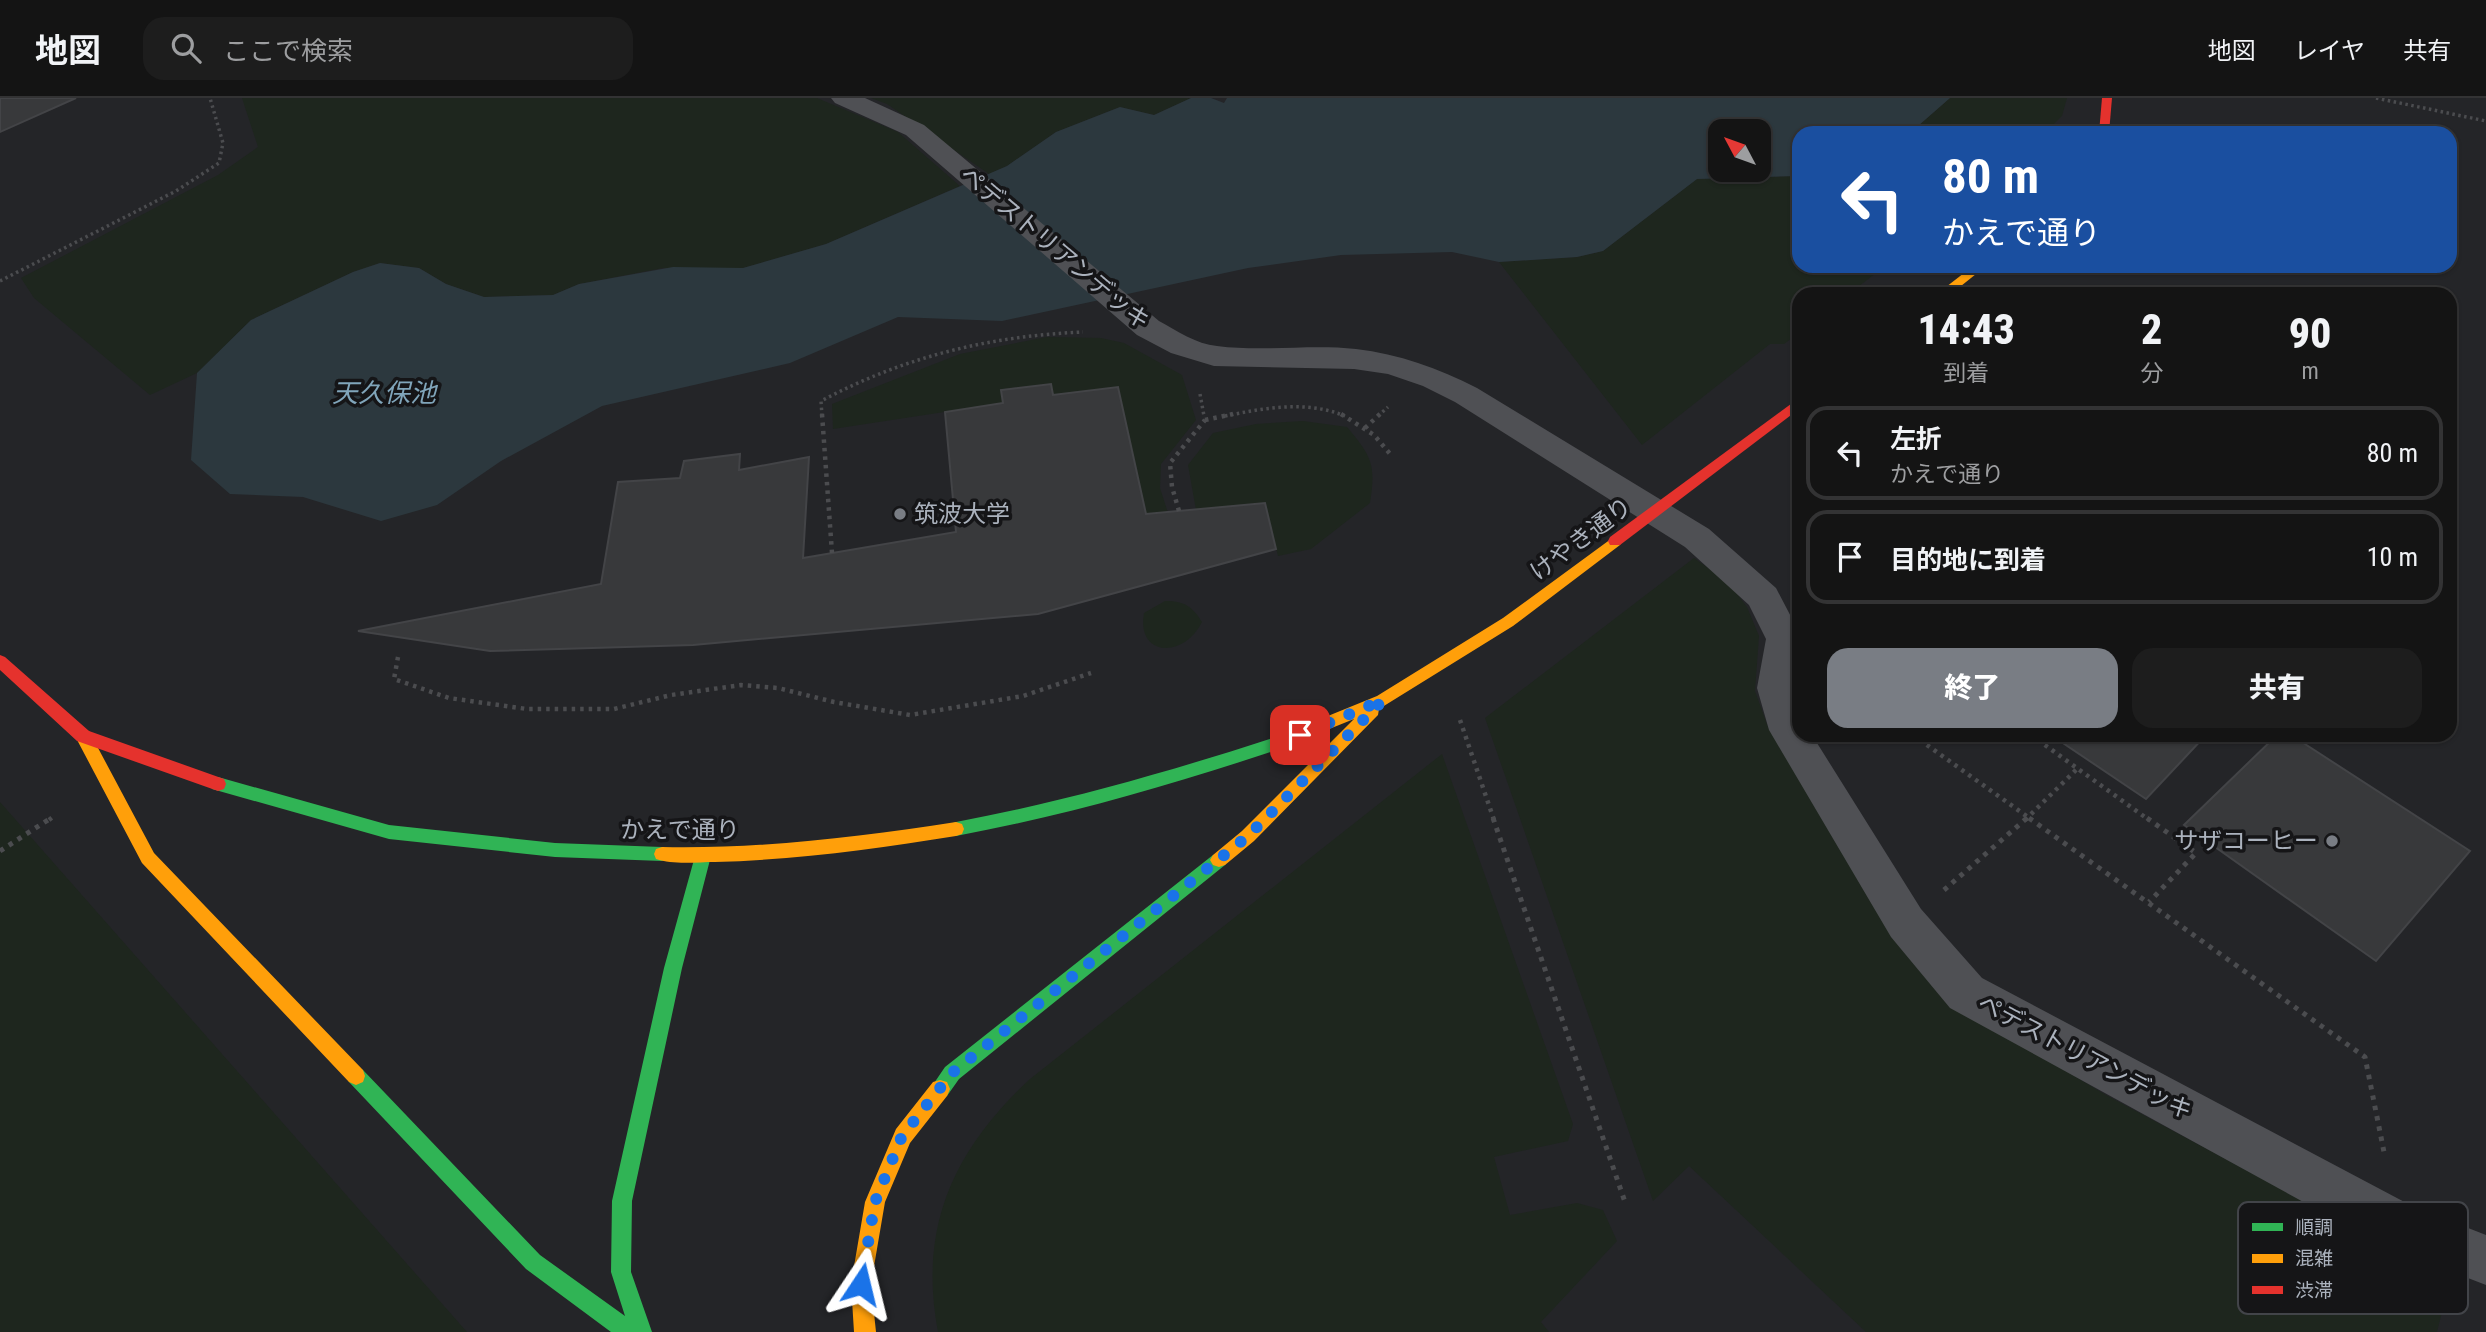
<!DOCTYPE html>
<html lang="ja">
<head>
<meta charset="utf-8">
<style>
	:root { --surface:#141414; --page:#1d1d1d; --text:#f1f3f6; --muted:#9d9ea0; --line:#333334; --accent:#797d84 }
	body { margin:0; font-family:"Roboto Condensed","Noto Sans JP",sans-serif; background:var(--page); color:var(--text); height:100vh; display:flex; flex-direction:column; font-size:26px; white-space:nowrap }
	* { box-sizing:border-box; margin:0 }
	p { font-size:23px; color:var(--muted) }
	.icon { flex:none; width:38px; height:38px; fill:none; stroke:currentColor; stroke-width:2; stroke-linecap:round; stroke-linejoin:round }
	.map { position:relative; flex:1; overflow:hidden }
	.sheet { position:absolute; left:1792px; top:189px; width:665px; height:455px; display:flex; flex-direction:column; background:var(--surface); border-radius:21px; box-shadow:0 2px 5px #0004,0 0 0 2px var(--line) }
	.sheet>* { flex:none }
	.banner { position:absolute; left:1792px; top:28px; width:665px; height:147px; border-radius:21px; box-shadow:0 2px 5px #0004,0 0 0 2px var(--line); background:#1a4fa0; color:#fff; overflow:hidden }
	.needle { width:46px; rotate:311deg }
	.fabs { position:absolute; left:1708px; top:21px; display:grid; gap:14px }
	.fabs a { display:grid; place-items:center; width:63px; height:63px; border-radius:14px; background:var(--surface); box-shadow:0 2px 5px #0004,0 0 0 2px var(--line); font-size:35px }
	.pin { position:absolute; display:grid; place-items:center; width:60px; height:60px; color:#fff; margin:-30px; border-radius:14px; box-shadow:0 4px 10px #0006 }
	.me { position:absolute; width:77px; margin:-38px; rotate:10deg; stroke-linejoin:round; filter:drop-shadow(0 0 5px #0008) }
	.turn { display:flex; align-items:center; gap:24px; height:147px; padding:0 35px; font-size:32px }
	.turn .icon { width:91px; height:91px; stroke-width:2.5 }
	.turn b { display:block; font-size:49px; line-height:60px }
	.eta { display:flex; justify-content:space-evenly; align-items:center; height:119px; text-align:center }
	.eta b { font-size:42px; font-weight:800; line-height:49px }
	.action { display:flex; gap:14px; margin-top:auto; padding:14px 35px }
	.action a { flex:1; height:80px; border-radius:21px; background:var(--accent); color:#fff; font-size:28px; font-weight:800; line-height:80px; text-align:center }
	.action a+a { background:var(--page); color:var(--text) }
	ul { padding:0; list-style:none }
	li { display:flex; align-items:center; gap:21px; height:94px; margin:0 14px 10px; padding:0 21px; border:4px solid var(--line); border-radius:21px }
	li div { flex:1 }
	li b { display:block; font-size:26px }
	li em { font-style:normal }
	header { display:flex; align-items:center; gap:42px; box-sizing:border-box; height:98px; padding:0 35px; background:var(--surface); border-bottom:2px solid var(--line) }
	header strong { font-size:33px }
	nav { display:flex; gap:38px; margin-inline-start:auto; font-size:24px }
	.search { width:490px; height:63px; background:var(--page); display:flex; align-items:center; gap:18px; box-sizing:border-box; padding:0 24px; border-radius:21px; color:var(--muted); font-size:26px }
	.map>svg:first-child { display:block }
	.built { fill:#242528; fill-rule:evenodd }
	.green { fill:#1e261e }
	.water { fill:#2c383e; fill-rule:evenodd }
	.building { fill:#38393b; stroke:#434447; stroke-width:2 }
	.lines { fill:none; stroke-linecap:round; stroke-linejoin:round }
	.path-far2 { stroke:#4b4c4f; stroke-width:3.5; stroke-dasharray:2.5 3.5; stroke-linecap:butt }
	.path-far1 { stroke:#4b4c4f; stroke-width:4.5; stroke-dasharray:3.5 5; stroke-linecap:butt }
	.path { stroke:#4b4c4f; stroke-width:5; stroke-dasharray:4.5 6; stroke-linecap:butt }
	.street { fill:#4f5054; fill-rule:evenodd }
	.fast { fill:#30b455; fill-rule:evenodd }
	.slow { fill:#ff9f0a; fill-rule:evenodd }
	.jam { fill:#e5322d; fill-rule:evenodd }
	.route { stroke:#1a73e8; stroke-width:12; stroke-dasharray:0 21.6 }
	.poi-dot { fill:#797d84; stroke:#151517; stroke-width:2.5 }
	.labels { text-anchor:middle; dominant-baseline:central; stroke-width:7; stroke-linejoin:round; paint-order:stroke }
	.street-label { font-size:24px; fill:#abb2bd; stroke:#151517 }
	.poi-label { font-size:24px; fill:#abb2bd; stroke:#151517; text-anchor:start }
	.water-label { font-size:26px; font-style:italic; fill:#80a5ba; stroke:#151517 }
	.key { fill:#151517; stroke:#424449; stroke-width:2 }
	.key-label { font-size:19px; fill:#abb2bd }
</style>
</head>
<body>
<header>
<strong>地図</strong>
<div class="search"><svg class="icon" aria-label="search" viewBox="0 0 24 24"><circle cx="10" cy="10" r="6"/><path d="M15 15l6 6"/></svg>ここで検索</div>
<nav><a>地図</a><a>レイヤ</a><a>共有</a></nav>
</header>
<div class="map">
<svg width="2486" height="1234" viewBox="0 0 2486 1234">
	<rect width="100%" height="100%" fill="#1b1b1b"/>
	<path class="built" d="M0,0H2486V1234H0ZM1720,33H1759V72H1720ZM1799,35H2450V168H1799ZM1799,196H2450V637H1799Z"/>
	<g class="green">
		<path d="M242,0H817L898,34L960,88L826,146L743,170H663L579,186L553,197L484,199L446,186L419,170L380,165L353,174L251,222L197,275L150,297L34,200L21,180L218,77L258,49Z"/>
		<path d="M871,0H1191L1154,17L1120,9L1056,34L1007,68L989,76L887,6Z"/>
		<path d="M1950,0H2067L2062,18L2045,35H1910Z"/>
		<path d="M1799,78V168H1885L1849,196H1799V235L1784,246H1770L1642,347L1499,164L1577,159L1603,153L1697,81Z"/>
		<path d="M1047,239L1101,240L1124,245L1182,277L1196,322L1161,366L1160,390L1168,415L1146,416L1118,289L1053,297L1051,286L1002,291L1003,305L833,331L832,306L960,256Z"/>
		<path d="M1303,323L1347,329C1372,359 1376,366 1370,405L1311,451L1278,458L1265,405L1196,412L1188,367L1213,335L1256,326Z"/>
		<path d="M1694,460L1728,484L1747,509L1759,538L1755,593L1768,629L1975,919L2106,997L2313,1108L2449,1186L2437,1234H1866L1689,1068L1653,1103L1485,620Z"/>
		<path d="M1165,503C1184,503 1192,508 1202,524C1184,561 1136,559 1144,515Z"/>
		<path d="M1442,656L1573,1026L1568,1043L1494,1059L1510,1117L1577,1105L1603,1112L1617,1143L1541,1224L1549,1234H938C918,1128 954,1052 1030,981Z"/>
		<path d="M0,704L467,1234H0Z"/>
	</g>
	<path class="water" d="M1191,0H1211L1224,5L1227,0H1950L1910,35H1799V78L1697,81L1603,153L1577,159L1499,164L1452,154L1341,157L1248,170L1002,223L898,219L790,265L602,308L501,363L437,407L381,423L303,399L230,396L191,362L197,275L251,222L353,174L380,165L419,170L446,186L484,199L553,197L579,186L673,169L743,170L826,146L1007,68L1056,34L1120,9L1154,17ZM1720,33H1759V72H1720Z"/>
	<g class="building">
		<path d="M0,0H76L0,34Z"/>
		<path d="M1051,286L1053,297L1118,289L1146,416L1265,405L1276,451L1038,516L693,547L490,553L358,533L601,486L618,384L680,380L684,363L740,356L739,372L809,359L803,460L956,434L945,314L1003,305L1001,292Z"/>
		<path d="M2051,637H2206L2146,701Z"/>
		<path d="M2277,637H2291L2470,753L2376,863L2184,727Z"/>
	</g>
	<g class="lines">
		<g class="path-far2">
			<path d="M2376,0L2486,23"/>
			<path d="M0,183L176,93L219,65L223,45L210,0"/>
			<path d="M1200,296L1204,318"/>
			<path d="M822,318L821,303C904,259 989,238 1083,234"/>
			<path d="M1225,318C1265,310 1306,302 1345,318"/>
			<path d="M1378,318L1388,309"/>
		</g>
		<g class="path-far1">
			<path d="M822,316L832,455"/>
			<path d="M1341,316L1374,337L1391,357"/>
			<path d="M1205,322L1233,316"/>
			<path d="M1365,330L1380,316"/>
			<path d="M1179,413L1172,389L1170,365L1205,322L1204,316"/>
			<path d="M398,559L394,581L449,600L527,611H614L671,597L741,587L778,590L834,604L910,617L1023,598L1091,575"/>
			<path d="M1460,622L1494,722"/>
			<path d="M1913,637L2032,722"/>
			<path d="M2031,637L2149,722"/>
			<path d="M49,722L54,718"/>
			<path d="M2025,722L2078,670"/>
		</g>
		<g class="path">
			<path d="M1493,720L1625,1104"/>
			<path d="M2029,720L2365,959L2385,1059"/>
			<path d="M2147,720L2196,755L2149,804"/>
			<path d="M0,753L51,720"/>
			<path d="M1944,792L2027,720"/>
		</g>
		<path class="street" d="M831,0H865L924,27L1159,223C1177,233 1196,246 1217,248C1263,254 1310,246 1356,251C1399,256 1438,270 1477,290L1709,431L1776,490L1799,534V563L1795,590L1799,604V637H1812L1921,811L1982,880L2412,1108L2486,1137V1187L2380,1146L1950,910L1891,839L1769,632L1757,590L1766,541L1749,507L1685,449L1455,304L1423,288L1388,276L1354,271L1214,268L1171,255L1137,237L906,37L835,5Z"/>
		<g class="fast">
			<path d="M1297,632L1303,633L1305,638L1303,643C1189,682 1074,716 956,738L950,736L948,731L950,726L956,724C1073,702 1185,669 1297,632Z"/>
			<path d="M218,679L389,727L555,745L662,749L668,751L670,756L668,761L662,763L555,759L389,741L212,691L210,686L212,681Z"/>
			<path d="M703,751L709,753L711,758L682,870L632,1103L631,1174L652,1234H611L526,1171L349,984L347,978L349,972L356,969L363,972L540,1157L625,1218L611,1174L612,1103L664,870L695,758L697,753Z"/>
			<path d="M1219,755L1225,757L1228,762L1225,767L959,981L947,998L940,1000L933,998L930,991L945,969L1213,757Z"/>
		</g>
		<g class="slow">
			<path d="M1973,168H1986L1951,196H1937Z"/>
			<path d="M1615,438L1622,443L1620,447L1513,528L1379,611L1378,617L1254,743L1225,767L1219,769L1213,767L1210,762L1213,757L1242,733L1354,621L1297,644L1291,643L1289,638L1291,633L1377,598L1503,520Z"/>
			<path d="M83,632L89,633L154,755L363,972L365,978L363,984L356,987L349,984L142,765L75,638L77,633Z"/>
			<path d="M956,724L962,726L964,731L962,736L956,738C876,751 796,762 715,764C697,764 673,767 656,761L654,756L656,751L662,749C761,751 858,739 956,724Z"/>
			<path d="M940,982L947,984L950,991L947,998L910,1045L885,1104L871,1186L876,1234H854L851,1186L865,1104L896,1031L933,984Z"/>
		</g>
		<g class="jam">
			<path d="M2102,0H2112L2109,35H2099Z"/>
			<path d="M1799,300V311L1620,447H1610L1608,443L1610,439Z"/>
			<path d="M0,557L5,559L89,633L224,681L226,686L224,691L218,693L77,643L0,572Z"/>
		</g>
	</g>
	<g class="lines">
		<path class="route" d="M861,1186L875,1104L902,1038L952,975L1248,738L1383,602L1300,637"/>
	</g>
	<g class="poi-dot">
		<circle cx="900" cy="416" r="7"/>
		<circle cx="2332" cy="743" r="7"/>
	</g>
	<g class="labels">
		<g class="street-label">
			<text transform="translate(1055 150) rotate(40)">ペデストリアンデッキ</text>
			<text transform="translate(1581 441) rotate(-37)">けやき通り</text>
			<text x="680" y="732">かえで通り</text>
			<text transform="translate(2085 959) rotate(28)">ペデストリアンデッキ</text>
		</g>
		<g class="poi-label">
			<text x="914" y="416">筑波大学</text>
			<text x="2318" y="743" text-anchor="end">サザコーヒー</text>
		</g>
		<g class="water-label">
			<text x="384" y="295">天久保池</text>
		</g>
	</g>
	<rect x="2238" y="1104" width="230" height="112" rx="10" class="key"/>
	<rect x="2252" y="1125" width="31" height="8" fill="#30b455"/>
	<rect x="2252" y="1156" width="31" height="9" fill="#ff9f0a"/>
	<rect x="2252" y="1188" width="31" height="8" fill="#e5322d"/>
	<g class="key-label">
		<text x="2295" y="1136">順調</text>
		<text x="2295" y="1167">混雑</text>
		<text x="2295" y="1199">渋滞</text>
	</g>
</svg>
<div class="fabs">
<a><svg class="needle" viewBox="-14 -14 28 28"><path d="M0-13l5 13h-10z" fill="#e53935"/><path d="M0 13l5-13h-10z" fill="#9d9ea0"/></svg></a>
</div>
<div class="pin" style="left:1300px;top:637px;background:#d93025"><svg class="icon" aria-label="arrive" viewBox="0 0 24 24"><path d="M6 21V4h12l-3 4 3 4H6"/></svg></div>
<svg class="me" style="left:861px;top:1186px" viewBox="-20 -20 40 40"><path d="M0-17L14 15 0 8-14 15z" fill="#1a73e8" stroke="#fff" stroke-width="4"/></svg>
<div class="banner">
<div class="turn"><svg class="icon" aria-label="left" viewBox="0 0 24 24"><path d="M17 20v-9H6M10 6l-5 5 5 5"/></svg><div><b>80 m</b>かえで通り</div></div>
</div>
<section class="sheet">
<div class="eta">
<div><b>14:43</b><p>到着</p></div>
<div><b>2</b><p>分</p></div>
<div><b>90</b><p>m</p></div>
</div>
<ul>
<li><svg class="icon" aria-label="left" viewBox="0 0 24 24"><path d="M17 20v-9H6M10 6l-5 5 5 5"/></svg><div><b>左折</b><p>かえで通り</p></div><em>80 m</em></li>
<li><svg class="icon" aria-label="arrive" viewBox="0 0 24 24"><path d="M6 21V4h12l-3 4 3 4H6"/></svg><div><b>目的地に到着</b></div><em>10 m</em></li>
</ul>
<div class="action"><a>終了</a><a>共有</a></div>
</section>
</div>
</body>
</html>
